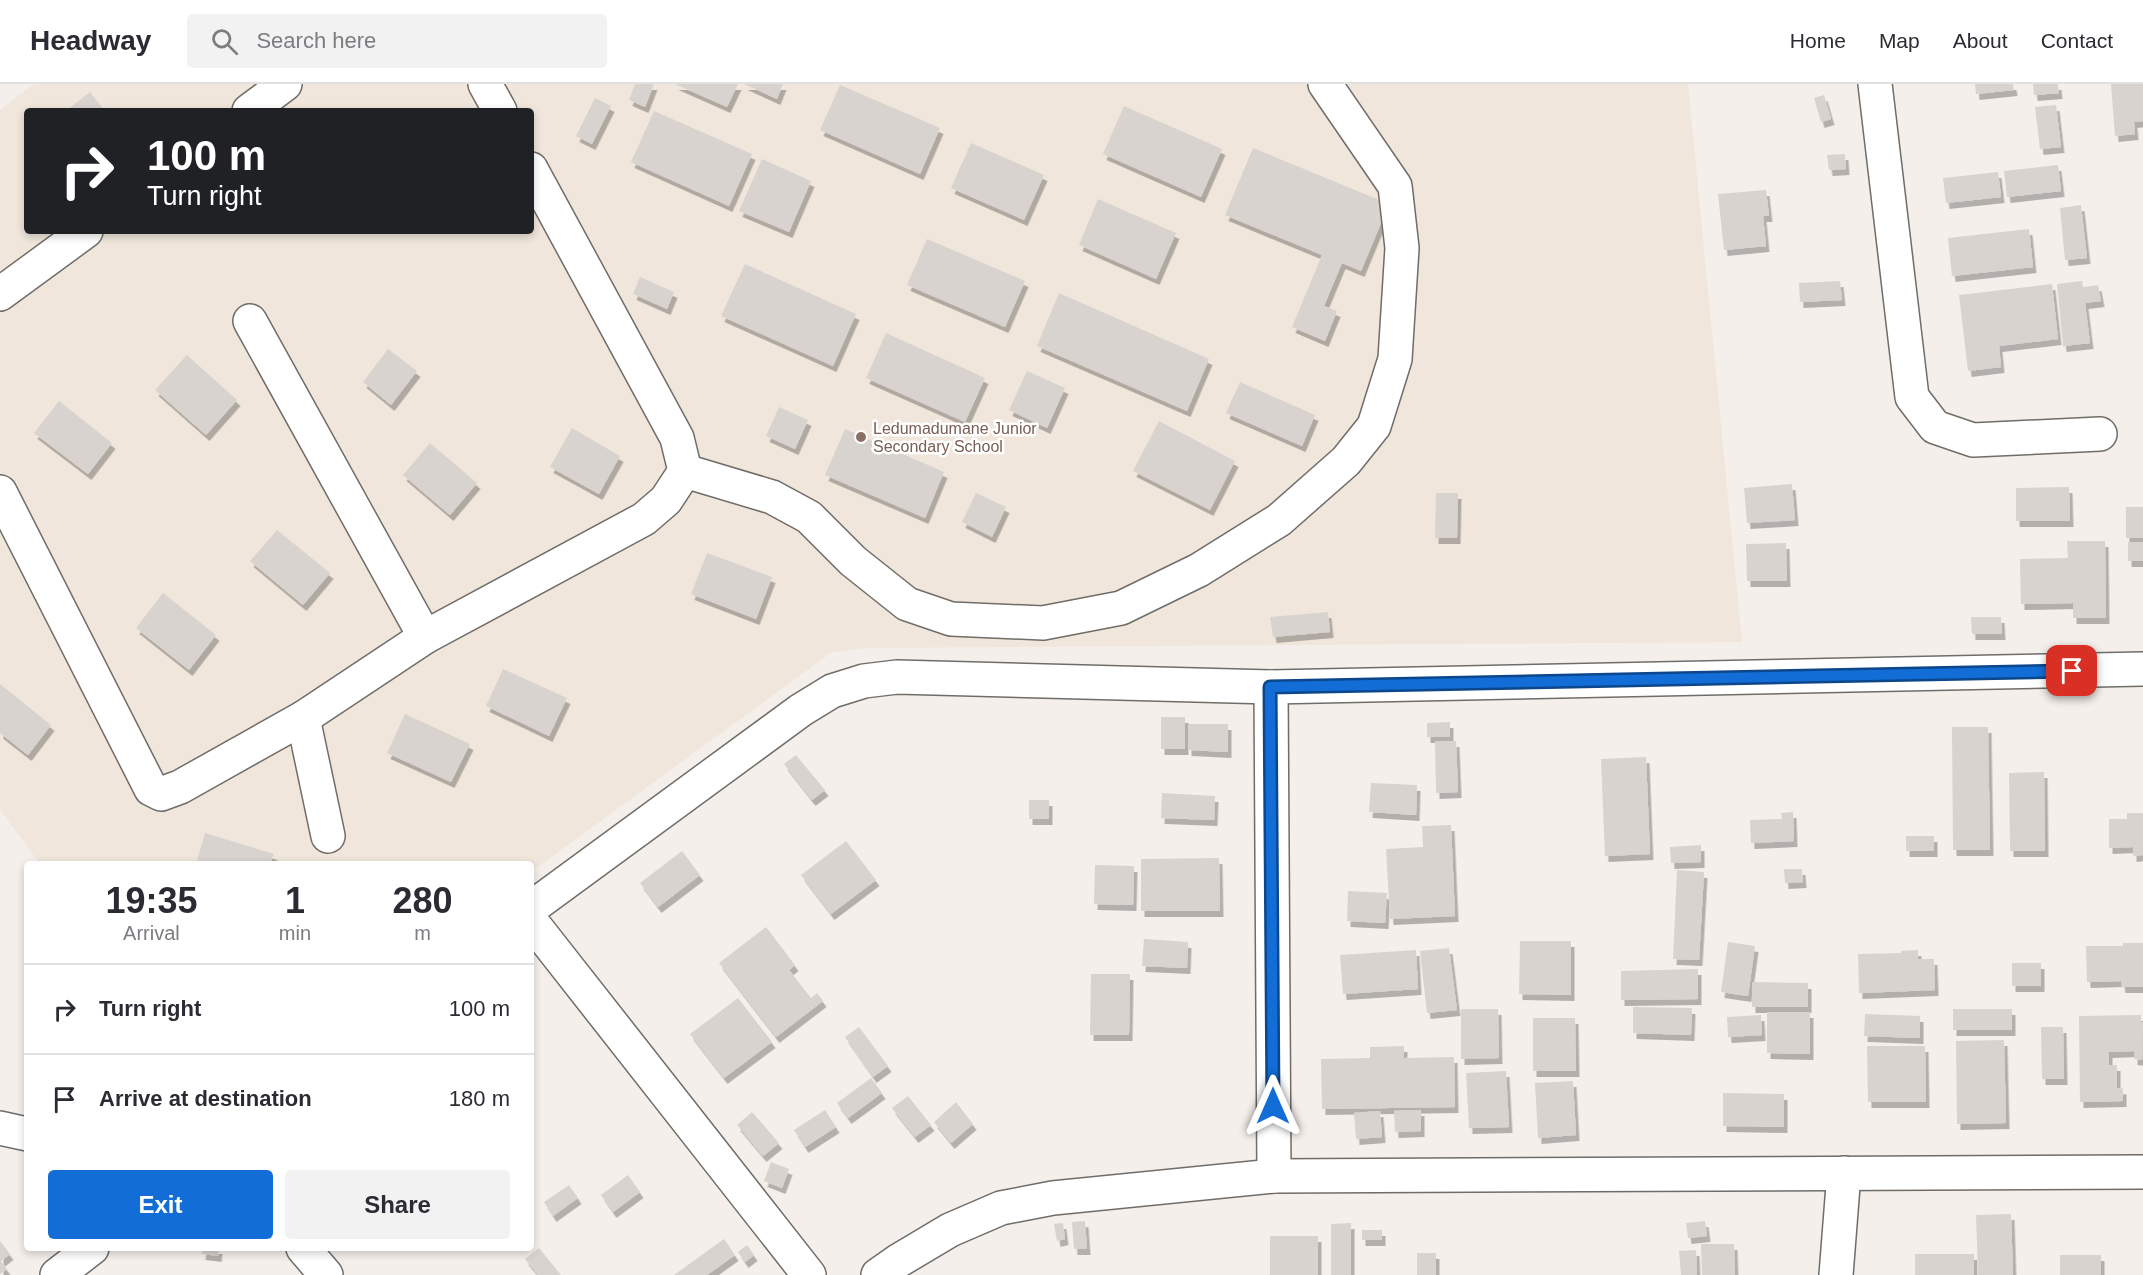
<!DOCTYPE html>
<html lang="en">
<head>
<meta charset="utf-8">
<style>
	:root { --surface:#fff; --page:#f2f2f3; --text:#2b2b33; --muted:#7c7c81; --line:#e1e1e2; --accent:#126dd6 }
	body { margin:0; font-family:Arial,sans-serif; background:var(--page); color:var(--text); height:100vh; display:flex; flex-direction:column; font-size:22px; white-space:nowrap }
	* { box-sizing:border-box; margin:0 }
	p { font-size:20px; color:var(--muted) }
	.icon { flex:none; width:33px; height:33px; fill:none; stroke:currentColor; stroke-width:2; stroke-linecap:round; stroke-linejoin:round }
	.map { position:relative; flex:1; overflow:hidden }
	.side { position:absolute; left:24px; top:777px; width:510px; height:390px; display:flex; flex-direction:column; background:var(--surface); border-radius:6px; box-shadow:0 3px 9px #0003 }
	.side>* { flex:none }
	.top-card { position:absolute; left:24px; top:24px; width:510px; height:126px; border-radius:6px; box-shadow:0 3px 9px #0003; background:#202124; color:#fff; overflow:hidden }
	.pin { position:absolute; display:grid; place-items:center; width:51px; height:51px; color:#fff; margin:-26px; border-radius:12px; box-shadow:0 3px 9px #0006 }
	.me { position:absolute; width:66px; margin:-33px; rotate:0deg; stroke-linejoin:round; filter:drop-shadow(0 0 4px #0008) }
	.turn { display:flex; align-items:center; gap:21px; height:126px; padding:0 24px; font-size:27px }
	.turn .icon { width:78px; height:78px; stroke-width:2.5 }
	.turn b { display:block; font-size:42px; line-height:51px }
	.eta { display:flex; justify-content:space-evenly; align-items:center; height:102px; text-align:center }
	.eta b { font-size:36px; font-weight:700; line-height:42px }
	.action { display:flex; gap:12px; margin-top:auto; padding:12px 24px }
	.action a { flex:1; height:69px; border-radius:6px; background:var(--accent); color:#fff; font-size:24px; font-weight:700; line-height:69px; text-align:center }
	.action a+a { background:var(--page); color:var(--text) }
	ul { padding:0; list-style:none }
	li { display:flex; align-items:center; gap:18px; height:90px; padding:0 24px; border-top:2px solid var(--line) }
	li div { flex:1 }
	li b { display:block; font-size:22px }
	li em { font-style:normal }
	header { display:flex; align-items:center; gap:36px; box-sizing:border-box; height:84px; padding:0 30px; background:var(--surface); border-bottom:2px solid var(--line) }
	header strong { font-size:28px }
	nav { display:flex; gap:33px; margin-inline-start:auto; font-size:21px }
	.search { width:420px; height:54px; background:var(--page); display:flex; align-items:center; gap:15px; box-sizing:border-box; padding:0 21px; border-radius:6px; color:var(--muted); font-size:22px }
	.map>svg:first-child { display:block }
	.built { fill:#f0e6db; fill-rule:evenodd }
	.building { fill:#d9d3d0; filter:url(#shadow) }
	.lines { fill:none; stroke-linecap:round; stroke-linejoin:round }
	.minor-casing { stroke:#706c68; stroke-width:36 }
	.minor { stroke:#fff; stroke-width:33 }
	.route-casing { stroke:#0c478b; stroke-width:15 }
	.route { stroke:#126dd6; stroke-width:10 }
	.education-dot { fill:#8d6e63; stroke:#fff; stroke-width:2 }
	.labels { text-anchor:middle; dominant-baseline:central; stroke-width:5; stroke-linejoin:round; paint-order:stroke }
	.education-label { font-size:16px; fill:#785e54; stroke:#fff; text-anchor:start }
</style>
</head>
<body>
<header>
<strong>Headway</strong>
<div class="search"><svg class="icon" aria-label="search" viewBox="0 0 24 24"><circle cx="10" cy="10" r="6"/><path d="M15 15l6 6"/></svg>Search here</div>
<nav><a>Home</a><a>Map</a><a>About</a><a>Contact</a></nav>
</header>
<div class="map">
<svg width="2143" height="1191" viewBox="0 0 2143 1191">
	<defs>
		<filter id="shadow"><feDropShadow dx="3.5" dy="6" stdDeviation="0" flood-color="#0004"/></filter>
	</defs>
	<rect width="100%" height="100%" fill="#f4efeb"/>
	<path class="built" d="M34,0H1688L1742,558L867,564L832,568L531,788V780H40L0,726V26ZM27,27H531V147H27Z"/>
	<g class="building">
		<path d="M635,0H654L645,23L629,16Z"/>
		<path d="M675,0H738L727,23Z"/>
		<path d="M744,0H783L777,15Z"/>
		<path d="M1975,0H2013L2014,6L1976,10Z"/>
		<path d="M2033,0H2058L2059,9L2034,11Z"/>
		<path d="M2111,0H2143V37L2134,38L2135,50L2115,52Z"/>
		<path d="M840,1L940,44L920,90L820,46Z"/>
		<path d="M90,8L105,27H66Z"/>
		<path d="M1824,11L1831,35L1821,38L1814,14Z"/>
		<path d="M595,14L611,22L592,60L576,52Z"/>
		<path d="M2056,21L2061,63L2040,65L2035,23Z"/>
		<path d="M1124,22L1222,65L1201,113L1103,70Z"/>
		<path d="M654,27L752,70L729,122L631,78Z"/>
		<path d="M971,59L1044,91L1024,136L951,104Z"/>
		<path d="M1253,64L1389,120L1361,187L1342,179L1324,222L1337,227L1325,257L1292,243L1322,171L1225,131Z"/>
		<path d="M1845,70L1846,85L1829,86L1827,71Z"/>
		<path d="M762,75L811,97L789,148L739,127Z"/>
		<path d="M2058,81L2061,107L2007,113L2004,87Z"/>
		<path d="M1998,88L2001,113L1946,119L1943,94Z"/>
		<path d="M1766,106L1769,132H1763L1766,162L1724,166L1718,110Z"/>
		<path d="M1098,115L1176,149L1156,195L1079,161Z"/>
		<path d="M2081,121L2087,174L2065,176L2060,124Z"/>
		<path d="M2029,145L2033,183L1952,192L1948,154Z"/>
		<path d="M927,155L1025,197L1005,243L907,201Z"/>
		<path d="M745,180L856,230L833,282L721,232Z"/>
		<path d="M640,193L674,208L667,225L633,210Z"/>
		<path d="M1840,197L1842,216L1800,218L1799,199Z"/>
		<path d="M2082,197L2083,203L2098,201L2101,217L2085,219L2090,259L2063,262L2057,200Z"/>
		<path d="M2052,200L2058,255L1999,262L2001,283L1968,287L1959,211Z"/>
		<path d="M1059,209L1209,275L1187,327L1037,262Z"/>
		<path d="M886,249L985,294L965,338L866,294Z"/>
		<path d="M388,265L417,287L391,321L363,298Z"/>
		<path d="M187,271L237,316L206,351L155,306Z"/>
		<path d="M1027,287L1065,304L1047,344L1009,326Z"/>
		<path d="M1240,298L1315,331L1302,362L1226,329Z"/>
		<path d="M59,317L112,359L88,390L34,349Z"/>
		<path d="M779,323L808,336L795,365L766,352Z"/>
		<path d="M1159,337L1235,377L1210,426L1133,387Z"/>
		<path d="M572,344L620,372L599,410L550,383Z"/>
		<path d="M845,345L944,388L925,434L825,391Z"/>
		<path d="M430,359L477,399L450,431L403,391Z"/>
		<path d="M1792,400L1795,436L1747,439L1744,404Z"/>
		<path d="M2069,403L2070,437H2016V404Z"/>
		<path d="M976,409L1006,423L992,453L962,438Z"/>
		<path d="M1436,409H1458L1457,454H1435Z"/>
		<rect x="2126" y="423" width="17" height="31"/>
		<path d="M277,446L330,489L303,521L250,477Z"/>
		<path d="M2067,457H2105L2106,534H2073V519L2021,520L2020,475L2068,474Z"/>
		<rect x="2128" y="458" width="15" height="19"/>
		<path d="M1786,459L1787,497H1747L1746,460Z"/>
		<path d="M707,469L772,493L756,535L691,510Z"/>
		<path d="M163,509L216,551L189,586L136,544Z"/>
		<path d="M1328,528L1330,548L1273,553L1270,533Z"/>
		<path d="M1971,533H2001L2002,550H1972Z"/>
		<path d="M503,585L567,614L549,652L486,622Z"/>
		<path d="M0,600L51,641L28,671L0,649Z"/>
		<path d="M405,630L470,660L451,698L387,669Z"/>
		<rect x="1161" y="633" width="24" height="32"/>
		<path d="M1450,638V653H1427V639Z"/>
		<path d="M1188,640H1228V668L1188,666Z"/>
		<path d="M1952,643H1988L1990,766H1953Z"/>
		<path d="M1435,657H1456L1458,708L1436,709Z"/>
		<path d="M796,671L825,706L812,716L784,680Z"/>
		<path d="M1646,673L1650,770L1605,772L1601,675Z"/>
		<path d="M2044,688L2045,767H2010L2009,689Z"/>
		<path d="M1371,699L1417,701L1416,731L1369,728Z"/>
		<path d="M1162,709L1215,712L1214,736L1161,734Z"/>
		<rect x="1029" y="716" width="20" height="19"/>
		<path d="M1793,728L1794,757L1751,759L1750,736L1782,735L1781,729Z"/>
		<path d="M2127,729H2143V771L2133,772V763L2109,764V735H2127Z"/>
		<path d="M1451,741L1455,832L1390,835L1386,765L1423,763L1422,742Z"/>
		<path d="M205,749L274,770L270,780H196Z"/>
		<rect x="1906" y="752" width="28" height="15"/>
		<path d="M846,757L876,796L831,830L801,791Z"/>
		<path d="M1701,761V778L1671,779L1670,763Z"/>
		<path d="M682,767L700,791L658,823L640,799Z"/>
		<path d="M1219,774L1220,827H1141V775Z"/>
		<path d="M1095,781L1134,782L1133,821L1094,820Z"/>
		<path d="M1784,785H1802L1803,798L1785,799Z"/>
		<path d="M1677,786L1704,788L1699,876L1673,875Z"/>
		<path d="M1348,807L1387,809L1385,839L1347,837Z"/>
		<path d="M766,843L795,881L789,886L811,914L817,909L823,917L776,953L719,879Z"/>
		<path d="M1144,855L1188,858L1187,884L1142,882Z"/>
		<path d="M1520,857H1571V911L1519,910Z"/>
		<path d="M1728,858L1755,862L1748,912L1721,908Z"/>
		<path d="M2123,859H2143V903H2122L2121,897L2087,898L2086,862H2123Z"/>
		<path d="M1449,864L1457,926L1427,929L1420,867Z"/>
		<path d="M1416,866L1418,905L1343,910L1340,871Z"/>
		<path d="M1918,866V875H1934L1935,906L1859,909L1858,870L1901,869V867Z"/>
		<rect x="2012" y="879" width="29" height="23"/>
		<path d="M1698,885V915L1621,916V887Z"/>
		<path d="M1091,890H1130L1129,951H1090Z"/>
		<path d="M1752,898L1808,899V923H1752Z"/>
		<path d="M738,914L772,958L724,994L690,950Z"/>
		<path d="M1633,923L1692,924L1691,951L1633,949Z"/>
		<path d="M1461,925H1498L1499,974L1461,975Z"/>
		<rect x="1953" y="925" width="59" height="21"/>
		<path d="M1767,928H1810V970L1767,969Z"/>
		<path d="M1865,930L1920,932V954L1864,952Z"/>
		<path d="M1761,931L1762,951L1728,953L1727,933Z"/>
		<path d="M2141,931V938H2143L2142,976L2134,975V967L2109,968V981H2117V1005L2123,1004V1017L2080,1018L2079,932Z"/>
		<path d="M1533,934H1575L1576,987H1533Z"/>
		<path d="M859,943L888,982L873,993L845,953Z"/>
		<path d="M2041,943H2063L2064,995H2042Z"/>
		<path d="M2004,956L2006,1039L1957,1040L1956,957Z"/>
		<path d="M1404,962V974L1454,973L1455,1023L1322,1025L1321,975L1370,974V963Z"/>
		<path d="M1867,962H1925L1926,1018H1868Z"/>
		<path d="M1506,987L1509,1043L1469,1044L1466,989Z"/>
		<path d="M871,994L882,1009L848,1034L837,1019Z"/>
		<path d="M1573,997L1576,1051L1538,1054L1535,999Z"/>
		<path d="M1723,1009L1784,1010V1043L1723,1042Z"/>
		<path d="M908,1012L931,1041L915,1053L892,1024Z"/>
		<path d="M956,1018L973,1040L951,1059L934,1038Z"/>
		<path d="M825,1026L836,1043L805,1063L794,1046Z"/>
		<path d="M1421,1026V1047L1395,1048L1394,1027Z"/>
		<path d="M1380,1027L1382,1053L1356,1055L1354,1029Z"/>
		<path d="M752,1028L779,1059L763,1072L737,1041Z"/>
		<path d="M771,1078L789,1085L782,1104L764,1097Z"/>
		<path d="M628,1091L640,1108L613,1128L601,1111Z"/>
		<path d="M569,1101L578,1114L553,1132L544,1118Z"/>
		<path d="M2011,1130L2013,1191H1978L1976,1131Z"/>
		<path d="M1085,1137L1087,1165H1074L1072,1138Z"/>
		<path d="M1705,1137L1707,1152L1688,1154L1686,1139Z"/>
		<path d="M1063,1139L1065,1155L1057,1157L1054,1140Z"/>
		<path d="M1351,1139V1191H1331V1140Z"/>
		<rect x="1362" y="1146" width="20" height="10"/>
		<rect x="1270" y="1152" width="48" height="39"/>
		<path d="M724,1155L735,1171L707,1191H674Z"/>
		<path d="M0,1157L10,1170L1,1177L7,1185L0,1190Z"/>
		<path d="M1701,1160H1734L1735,1191H1702Z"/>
		<path d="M747,1161L754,1171L745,1178L738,1168Z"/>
		<path d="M203,1164H219L218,1172L202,1170Z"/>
		<path d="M539,1164L561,1191H538L525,1175Z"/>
		<path d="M1696,1166L1697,1191H1681L1679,1167Z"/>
		<rect x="1417" y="1169" width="19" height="22"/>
		<rect x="1915" y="1170" width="59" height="21"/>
		<rect x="2060" y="1171" width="41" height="20"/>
	</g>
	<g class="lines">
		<g class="minor-casing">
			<g id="minor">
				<path d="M485,0L500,27"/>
				<path d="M1875,0L1912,313L1935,343L1973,356L2100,350"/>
				<path d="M249,27L285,0"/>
				<path d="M0,210L86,147"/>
				<path d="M250,237L425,553"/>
				<path d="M685,387L772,413L809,433L853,477L907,520L951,535L1043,539L1121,524L1199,486L1279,436L1346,377L1374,342L1395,275L1402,164L1395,102L1325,0"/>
				<path d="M0,408L151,705L161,710L180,703L303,634L425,553L644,435L666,416L685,387L677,354L531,85"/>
				<path d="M1271,603L1274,1092"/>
				<path d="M303,634L328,752"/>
				<path d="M531,824L801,626L832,607L864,597L897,593L1271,603L2143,585"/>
				<path d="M531,837L809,1191"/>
				<path d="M0,1044L27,1050"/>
				<path d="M303,1164L326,1191"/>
				<path d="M57,1191L92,1164"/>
				<path d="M878,1191L898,1177L950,1146L1001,1124L1053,1114L1274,1092L2143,1088"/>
				<path d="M1836,1191L1844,1089"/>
			</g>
		</g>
		<use href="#minor" class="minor"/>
	</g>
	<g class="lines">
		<g class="route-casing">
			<path id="route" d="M1273,1022L1270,603L2072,587"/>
		</g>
		<use href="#route" class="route"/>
	</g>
	<circle class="education-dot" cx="861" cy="353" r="6"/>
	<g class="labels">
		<g class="education-label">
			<text x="873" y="344">Ledumadumane Junior<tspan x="873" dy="18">Secondary School</tspan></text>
		</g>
	</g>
</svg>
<div class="pin" style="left:2072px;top:587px;background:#d93025"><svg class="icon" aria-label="arrive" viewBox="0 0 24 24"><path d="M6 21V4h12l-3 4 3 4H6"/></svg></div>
<svg class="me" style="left:1273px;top:1022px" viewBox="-20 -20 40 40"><path d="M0-17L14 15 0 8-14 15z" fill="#126dd6" stroke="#fff" stroke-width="4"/></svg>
<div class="top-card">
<div class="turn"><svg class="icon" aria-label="right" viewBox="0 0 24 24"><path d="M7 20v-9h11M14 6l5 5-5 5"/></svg><div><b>100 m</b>Turn right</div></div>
</div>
<section class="side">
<div class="eta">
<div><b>19:35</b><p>Arrival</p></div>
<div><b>1</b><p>min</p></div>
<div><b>280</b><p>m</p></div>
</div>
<ul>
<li><svg class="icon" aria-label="right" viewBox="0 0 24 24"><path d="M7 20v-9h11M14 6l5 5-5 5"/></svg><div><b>Turn right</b></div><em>100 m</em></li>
<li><svg class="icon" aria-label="arrive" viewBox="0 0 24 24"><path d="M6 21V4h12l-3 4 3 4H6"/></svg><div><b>Arrive at destination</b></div><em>180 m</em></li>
</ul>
<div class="action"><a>Exit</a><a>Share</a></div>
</section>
</div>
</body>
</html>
